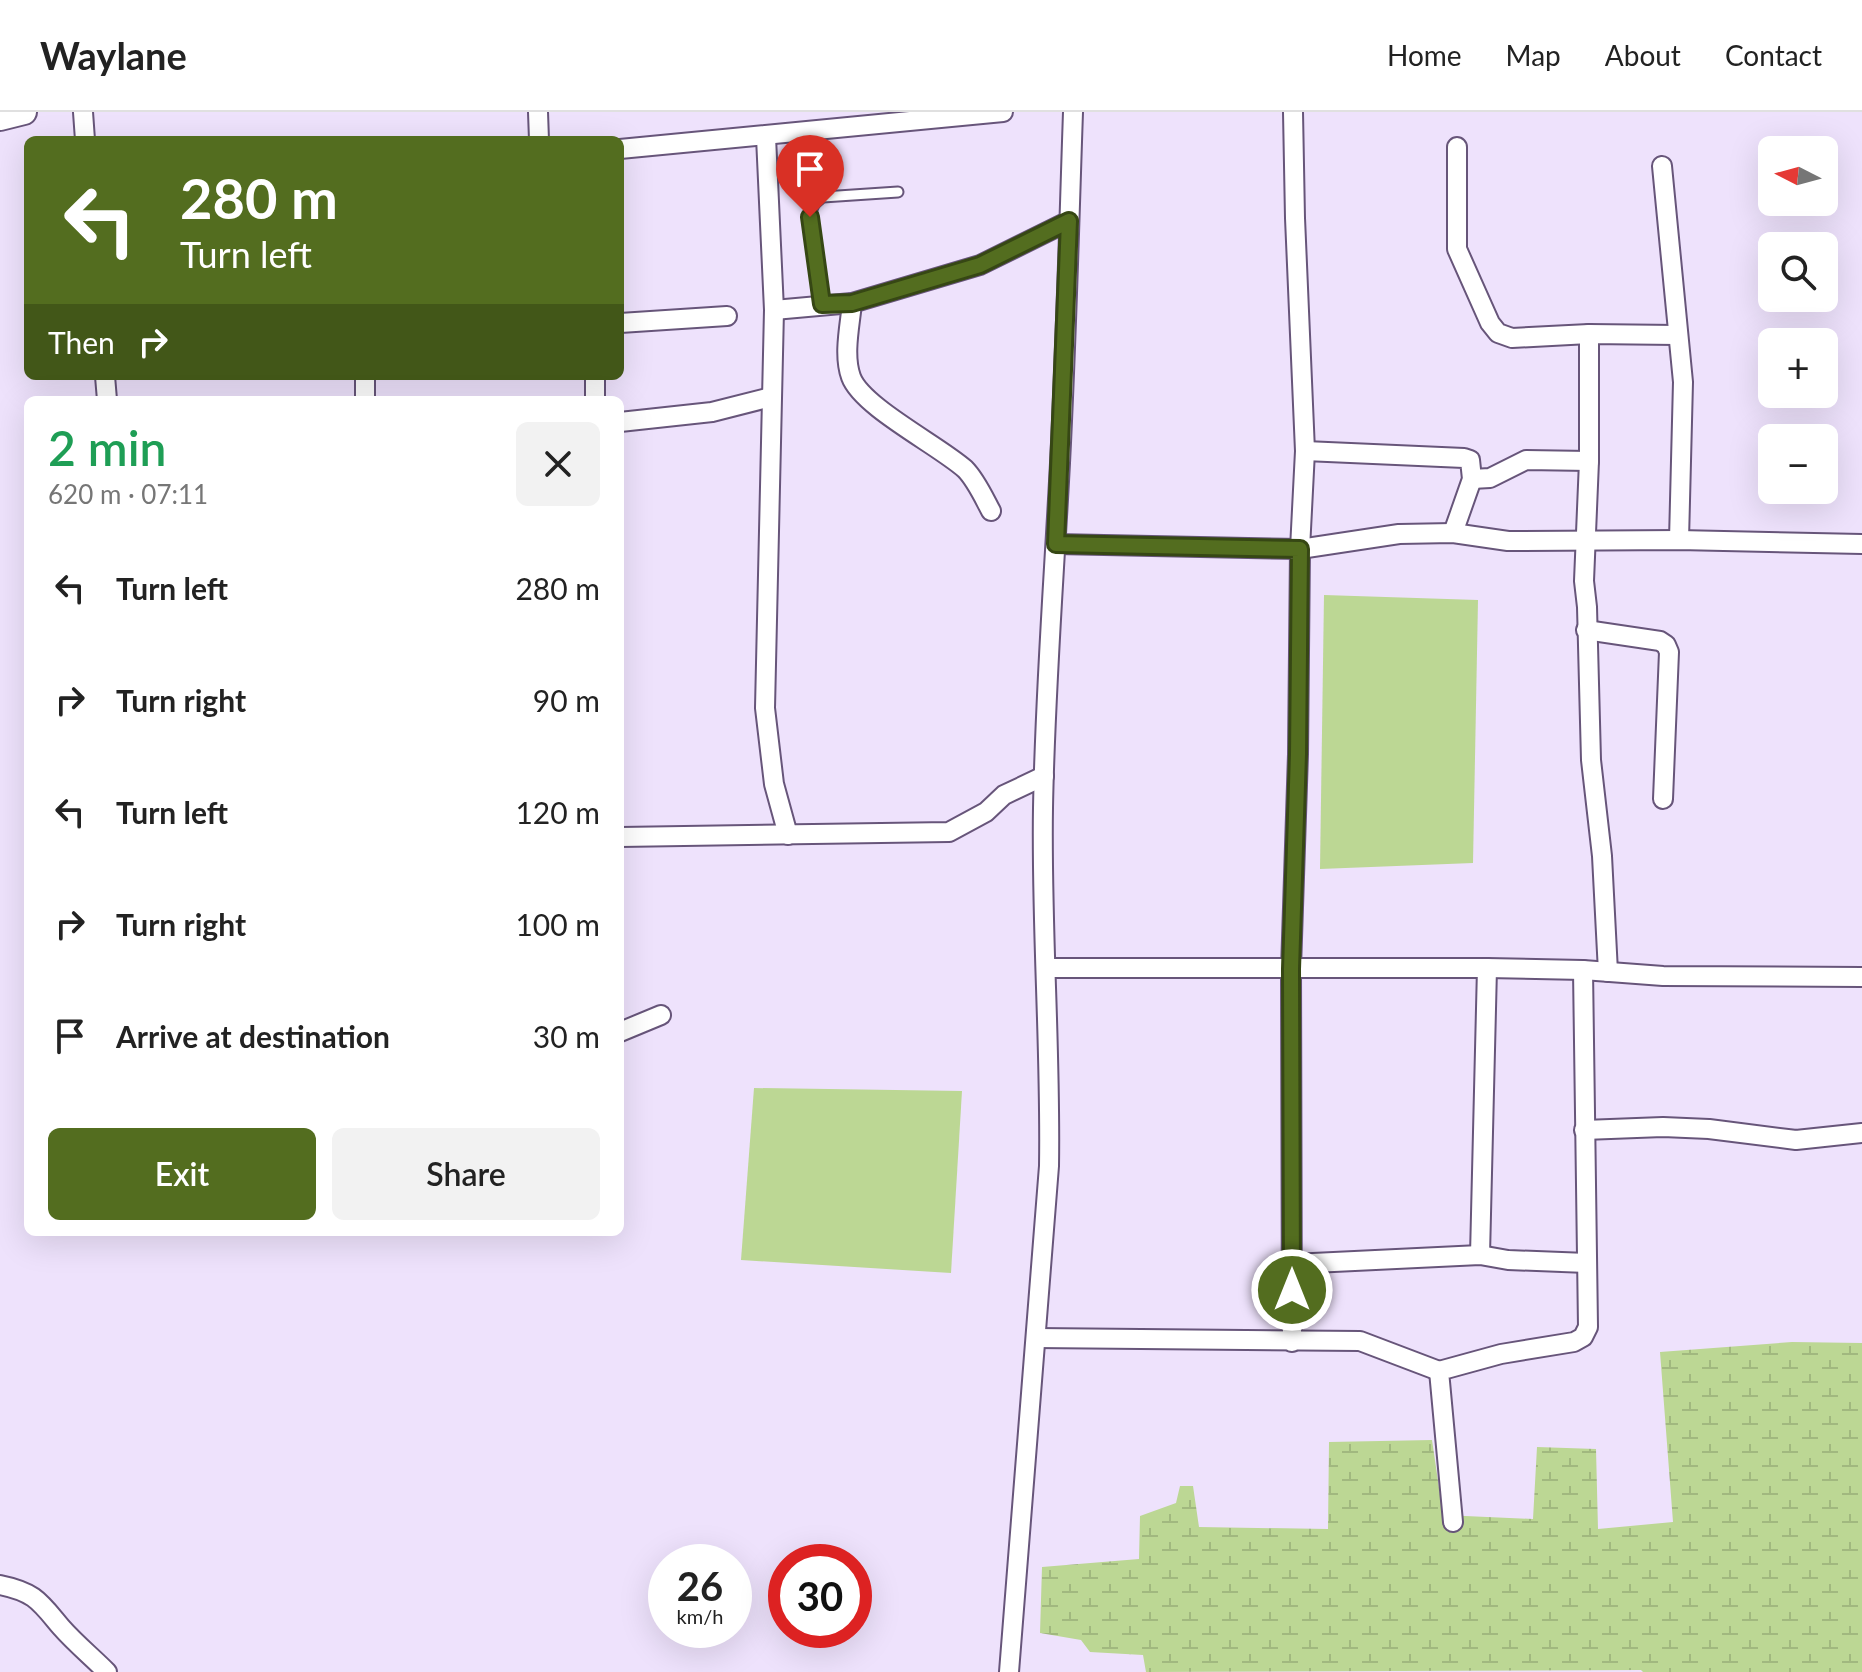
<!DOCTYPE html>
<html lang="en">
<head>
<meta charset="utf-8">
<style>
	:root { --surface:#fff; --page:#f2f2f2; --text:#222; --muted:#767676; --line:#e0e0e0; --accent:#536d1f }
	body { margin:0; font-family:Lato,sans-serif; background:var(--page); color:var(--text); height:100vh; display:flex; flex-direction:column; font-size:30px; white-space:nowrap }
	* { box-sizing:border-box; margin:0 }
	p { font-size:26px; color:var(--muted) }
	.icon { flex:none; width:44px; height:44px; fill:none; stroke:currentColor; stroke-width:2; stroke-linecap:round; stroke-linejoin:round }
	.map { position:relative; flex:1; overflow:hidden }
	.sheet { position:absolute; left:24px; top:284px; width:600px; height:840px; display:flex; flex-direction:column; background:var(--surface); border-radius:12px; box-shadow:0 8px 32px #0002 }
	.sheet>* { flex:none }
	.hud { position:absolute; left:24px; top:24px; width:600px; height:244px; border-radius:12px; box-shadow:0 8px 32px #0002; background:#536d1f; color:#fff; overflow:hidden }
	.needle { width:52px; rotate:276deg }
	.tools { position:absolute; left:1758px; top:24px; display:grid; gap:16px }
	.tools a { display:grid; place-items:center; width:80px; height:80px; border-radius:12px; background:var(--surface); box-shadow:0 8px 32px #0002; font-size:40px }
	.speed { position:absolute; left:648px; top:1432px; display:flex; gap:16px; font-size:40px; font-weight:700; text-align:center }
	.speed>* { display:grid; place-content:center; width:104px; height:104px; border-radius:50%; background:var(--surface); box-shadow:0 8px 32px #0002; line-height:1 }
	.speed small { font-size:20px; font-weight:400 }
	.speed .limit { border:12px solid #d22; background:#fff; color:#111 }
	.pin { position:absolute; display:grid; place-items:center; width:68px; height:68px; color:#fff; margin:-82px -34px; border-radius:50% 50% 50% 0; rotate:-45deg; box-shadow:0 0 8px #0007 }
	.pin .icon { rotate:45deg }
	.me { position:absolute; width:88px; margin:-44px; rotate:0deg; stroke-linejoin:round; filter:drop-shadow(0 0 6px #0008) }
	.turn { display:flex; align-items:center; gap:28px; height:168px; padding:0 24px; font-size:36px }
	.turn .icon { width:104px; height:104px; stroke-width:2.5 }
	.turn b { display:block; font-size:56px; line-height:68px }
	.then { display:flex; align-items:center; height:76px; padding:0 24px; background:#0003; gap:16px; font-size:30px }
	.round { display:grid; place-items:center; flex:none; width:84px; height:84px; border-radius:12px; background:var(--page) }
	.summary { display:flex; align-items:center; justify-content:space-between; height:136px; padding:0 24px }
	h1 { font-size:48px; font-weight:600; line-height:60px; color:#1e9e55 }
	.action { display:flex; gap:16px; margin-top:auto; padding:16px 24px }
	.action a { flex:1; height:92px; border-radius:12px; background:var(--accent); color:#fff; font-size:32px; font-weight:600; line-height:92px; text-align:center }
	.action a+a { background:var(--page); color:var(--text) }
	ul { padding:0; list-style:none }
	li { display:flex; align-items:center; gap:24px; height:112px; padding:0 24px }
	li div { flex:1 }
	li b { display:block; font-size:30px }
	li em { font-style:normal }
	header { display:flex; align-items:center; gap:48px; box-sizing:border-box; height:112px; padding:0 40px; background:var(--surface); border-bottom:2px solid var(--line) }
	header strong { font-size:38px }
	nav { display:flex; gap:44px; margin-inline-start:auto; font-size:28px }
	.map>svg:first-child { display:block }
	.grass { fill:#bcd794 }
	.wetland { fill:url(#wetland-marsh) }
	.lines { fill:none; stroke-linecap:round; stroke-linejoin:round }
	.lane-casing { stroke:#67557a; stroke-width:13 }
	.street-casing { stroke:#67557a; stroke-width:22 }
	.secondary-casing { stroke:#67557a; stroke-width:28 }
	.lane { stroke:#fff; stroke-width:9 }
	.street { stroke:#fff; stroke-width:18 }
	.secondary { stroke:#fff; stroke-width:24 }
	.route-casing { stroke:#364714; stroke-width:20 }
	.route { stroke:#536d1f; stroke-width:14 }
</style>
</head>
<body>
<header>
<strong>Waylane</strong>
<nav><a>Home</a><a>Map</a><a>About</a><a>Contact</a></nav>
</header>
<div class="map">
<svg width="1862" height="1560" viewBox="0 0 1862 1560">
	<defs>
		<pattern id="wetland-marsh" width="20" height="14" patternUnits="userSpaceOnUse" patternTransform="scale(2)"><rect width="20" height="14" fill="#bcd794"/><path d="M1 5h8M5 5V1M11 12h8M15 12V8" fill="none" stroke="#a1b87f"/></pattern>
	</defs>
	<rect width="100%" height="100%" fill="#eee2fc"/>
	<g class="grass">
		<path d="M1324,483L1478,488L1473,751L1320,757Z"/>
		<path d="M754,976L962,979L951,1161L741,1148Z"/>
	</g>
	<path class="wetland" d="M1792,1230L1862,1231V1560H1643L1641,1558L1146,1560L1143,1543L1090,1540L1081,1528L1040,1521L1042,1455L1139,1447L1140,1404L1176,1391L1180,1374H1193L1199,1415L1328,1417L1329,1330L1432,1328L1443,1403L1533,1407L1537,1335L1596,1337L1598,1417L1673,1410L1660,1240Z"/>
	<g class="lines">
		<g class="lane-casing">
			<path id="lane" d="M822,192C819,170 803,112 814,93C815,91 821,86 823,85L898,80"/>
		</g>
		<g class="street-casing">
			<g id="street">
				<path d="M83,0L85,28"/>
				<path d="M538,0L539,28"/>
				<path d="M766,25L774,198L765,596L774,672L788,723"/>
				<path d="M1457,35V137L1490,211L1498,221L1512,226L1589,222L1677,223"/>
				<path d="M620,37L1003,0"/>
				<path d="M1662,54L1683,270L1679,428"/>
				<path d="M852,191C850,213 843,243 851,265C862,295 938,333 965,357C976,368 984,386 991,399"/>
				<path d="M774,198L852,191L980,153L1069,109"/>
				<path d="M620,211L727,204"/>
				<path d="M1589,222V349L1584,469L1587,495L1591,648L1602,744L1608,860"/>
				<path d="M105,264L107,288"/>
				<path d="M365,288V264"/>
				<path d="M595,288V264"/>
				<path d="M620,310L712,300L771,285"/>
				<path d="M1305,339L1464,346L1470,348L1472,367L1453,421"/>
				<path d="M1472,367L1490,366L1526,348L1589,349"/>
				<path d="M1056,432L1300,437L1399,422L1453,421L1508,429L1679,428L1862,432"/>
				<path d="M1586,518L1660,529L1666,533L1669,540L1663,687"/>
				<path d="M620,725L949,720L986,700L1004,683L1044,664"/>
				<path d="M1047,856H1487L1583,858L1663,864L1862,865"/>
				<path d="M620,920L661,903"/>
				<path d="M1584,1018L1663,1015L1709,1017L1796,1028L1862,1021"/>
				<path d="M1480,1143L1487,856"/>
				<path d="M1292,1152L1480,1143L1508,1148L1587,1151"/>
				<path d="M1036,1226L1360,1229L1439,1259"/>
				<path d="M1292,1230L1291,857L1298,642L1300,437L1305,339L1295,106L1293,0"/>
				<path d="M1453,1410L1439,1259L1501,1242L1574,1230L1583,1225L1588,1215L1583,858"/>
				<path d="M0,1473C35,1480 40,1490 61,1515C75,1531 92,1545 107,1560"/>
				<path d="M1009,1560L1049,1054C1051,935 1041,816 1043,696C1045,581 1054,466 1060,351C1066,234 1069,117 1073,0"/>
			</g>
		</g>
		<g class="secondary-casing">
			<path id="secondary" d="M0,6L24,0"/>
		</g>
		<use href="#lane" class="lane"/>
		<use href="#street" class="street"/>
		<use href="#secondary" class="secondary"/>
	</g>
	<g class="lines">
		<g class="route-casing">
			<path id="route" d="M810,105L822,192L852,191L980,153L1069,109L1056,432L1300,437L1298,642L1291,857L1292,1178"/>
		</g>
		<use href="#route" class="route"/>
	</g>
</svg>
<div class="tools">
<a><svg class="needle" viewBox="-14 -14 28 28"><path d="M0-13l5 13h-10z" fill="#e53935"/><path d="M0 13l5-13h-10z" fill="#767676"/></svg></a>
<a><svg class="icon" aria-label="search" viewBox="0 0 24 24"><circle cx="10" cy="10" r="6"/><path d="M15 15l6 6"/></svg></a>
<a>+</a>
<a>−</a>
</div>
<div class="speed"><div>26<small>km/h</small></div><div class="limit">30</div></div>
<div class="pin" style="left:810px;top:105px;background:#d93025"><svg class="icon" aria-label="arrive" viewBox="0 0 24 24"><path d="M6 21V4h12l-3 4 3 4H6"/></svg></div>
<svg class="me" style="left:1292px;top:1178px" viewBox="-20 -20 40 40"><circle r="17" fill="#536d1f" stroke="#fff" stroke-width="3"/><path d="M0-11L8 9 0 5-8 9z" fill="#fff"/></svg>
<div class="hud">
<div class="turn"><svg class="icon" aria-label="left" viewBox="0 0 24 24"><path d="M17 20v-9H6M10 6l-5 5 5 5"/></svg><div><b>280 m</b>Turn left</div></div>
<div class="then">Then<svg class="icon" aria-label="right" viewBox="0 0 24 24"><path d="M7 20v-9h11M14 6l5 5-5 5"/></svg></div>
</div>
<section class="sheet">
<div class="summary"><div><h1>2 min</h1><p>620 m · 07:11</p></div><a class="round"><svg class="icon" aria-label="close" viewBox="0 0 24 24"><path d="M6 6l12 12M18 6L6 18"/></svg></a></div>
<ul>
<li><svg class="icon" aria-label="left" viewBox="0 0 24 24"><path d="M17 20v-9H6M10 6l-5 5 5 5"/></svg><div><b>Turn left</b></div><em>280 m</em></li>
<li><svg class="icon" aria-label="right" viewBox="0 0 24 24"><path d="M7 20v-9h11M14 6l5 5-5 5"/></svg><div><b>Turn right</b></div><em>90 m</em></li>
<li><svg class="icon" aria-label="left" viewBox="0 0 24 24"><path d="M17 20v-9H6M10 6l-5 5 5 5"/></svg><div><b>Turn left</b></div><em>120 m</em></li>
<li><svg class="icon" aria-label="right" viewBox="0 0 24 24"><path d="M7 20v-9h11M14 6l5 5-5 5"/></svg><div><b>Turn right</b></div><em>100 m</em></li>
<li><svg class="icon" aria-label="arrive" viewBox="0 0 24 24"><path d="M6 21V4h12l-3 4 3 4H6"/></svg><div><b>Arrive at destination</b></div><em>30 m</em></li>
</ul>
<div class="action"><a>Exit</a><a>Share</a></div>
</section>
</div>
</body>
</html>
